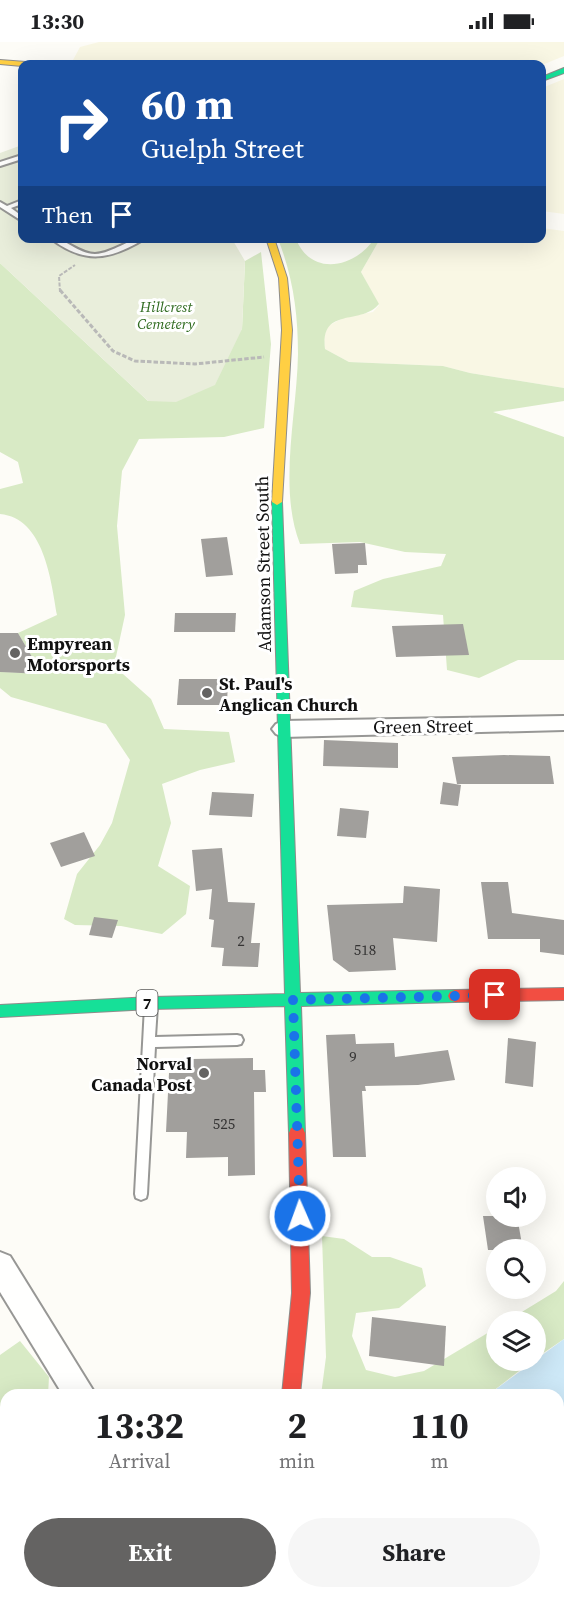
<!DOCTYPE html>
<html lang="en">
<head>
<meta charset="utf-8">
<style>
	:root { --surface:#fff; --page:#f6f6f6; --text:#202124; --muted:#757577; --accent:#646362 }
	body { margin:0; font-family:"Source Serif 4",serif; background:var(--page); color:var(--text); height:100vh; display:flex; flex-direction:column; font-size:22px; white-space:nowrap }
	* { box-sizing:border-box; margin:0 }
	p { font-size:20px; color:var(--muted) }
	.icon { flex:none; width:33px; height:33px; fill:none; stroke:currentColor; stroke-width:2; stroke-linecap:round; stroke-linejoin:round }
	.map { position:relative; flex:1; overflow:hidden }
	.sheet { position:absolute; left:0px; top:1347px; width:564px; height:210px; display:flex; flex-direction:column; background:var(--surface); border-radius:18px 18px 0 0; box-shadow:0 6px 24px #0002 }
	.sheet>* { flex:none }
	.banner { position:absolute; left:18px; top:18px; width:528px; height:183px; border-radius:12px; box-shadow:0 6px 24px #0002; background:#1a4fa0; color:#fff; overflow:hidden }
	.controls { position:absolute; left:486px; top:1125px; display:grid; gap:12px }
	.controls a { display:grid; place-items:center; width:60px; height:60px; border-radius:50%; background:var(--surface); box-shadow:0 6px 24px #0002; font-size:30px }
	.pin { position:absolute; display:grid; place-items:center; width:51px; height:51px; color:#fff; margin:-26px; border-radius:12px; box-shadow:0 3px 9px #0006 }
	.me { position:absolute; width:66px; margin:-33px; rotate:358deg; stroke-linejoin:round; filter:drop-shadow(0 0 4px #0008) }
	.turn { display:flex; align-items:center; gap:21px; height:126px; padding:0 24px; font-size:27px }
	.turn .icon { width:78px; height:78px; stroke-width:2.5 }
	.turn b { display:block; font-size:42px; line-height:51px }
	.then { display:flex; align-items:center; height:57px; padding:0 24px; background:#0003; gap:12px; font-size:22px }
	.eta { display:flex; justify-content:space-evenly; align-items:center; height:102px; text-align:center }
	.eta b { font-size:36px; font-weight:700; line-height:42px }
	.cta { display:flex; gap:12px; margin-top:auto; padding:12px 24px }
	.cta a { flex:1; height:69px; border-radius:36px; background:var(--accent); color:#fff; font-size:24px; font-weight:700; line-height:69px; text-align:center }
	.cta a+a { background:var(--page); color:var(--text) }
	.status { display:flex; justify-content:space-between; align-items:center; height:42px; padding:0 30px; background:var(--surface); direction:ltr }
	.status svg { height:16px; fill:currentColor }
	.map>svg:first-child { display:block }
	.farmland { fill:#f9f7e4 }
	.forest { fill:#d8eac5 }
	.cemetery { fill:#e9eedb }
	.water { fill:#cde8f7 }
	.building { fill:#a19f9c }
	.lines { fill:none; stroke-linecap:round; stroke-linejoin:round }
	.lane-casing { stroke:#979795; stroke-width:4 }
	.street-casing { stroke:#979795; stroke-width:4 }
	.fast-casing { stroke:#8e8d8b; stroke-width:2 }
	.slow-casing { stroke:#8e8d8b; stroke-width:2 }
	.jam-casing { stroke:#8e8d8b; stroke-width:2 }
	.path-far1 { stroke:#b9b9b8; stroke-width:2; stroke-dasharray:4 1.5; stroke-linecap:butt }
	.path { stroke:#b9b9b8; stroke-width:3; stroke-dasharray:4.5 2; stroke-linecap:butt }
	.lane { fill:#fffffe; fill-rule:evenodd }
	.street { fill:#fffffe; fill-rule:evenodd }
	.fast { fill:#16e098; fill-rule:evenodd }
	.slow { fill:#ffcf43; fill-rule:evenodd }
	.jam { fill:#f24e42; fill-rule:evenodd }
	.route { stroke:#1a73e8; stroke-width:10; stroke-dasharray:0 18 }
	.poi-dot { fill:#646362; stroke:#fff; stroke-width:2 }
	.labels { text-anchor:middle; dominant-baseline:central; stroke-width:6; stroke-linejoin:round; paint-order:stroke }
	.far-park-label { font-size:15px; font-style:italic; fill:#2f6b1f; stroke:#fff }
	.number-label { font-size:15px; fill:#353434 }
	.shield { fill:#fff; stroke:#585858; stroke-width:1.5 }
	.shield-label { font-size:16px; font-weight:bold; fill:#111 }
	.street-label { font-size:18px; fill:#111; stroke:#fff }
	.poi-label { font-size:18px; font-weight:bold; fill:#111; stroke:#fff; text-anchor:start }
</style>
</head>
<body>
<div class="status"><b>13:30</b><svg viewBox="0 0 49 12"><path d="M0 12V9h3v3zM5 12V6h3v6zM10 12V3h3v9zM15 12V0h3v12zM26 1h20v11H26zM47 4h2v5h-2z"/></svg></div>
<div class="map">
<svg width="564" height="1557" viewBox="0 0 564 1557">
	<rect width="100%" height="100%" fill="#fdfcf7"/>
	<g class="farmland">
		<path d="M99,0H564V14L542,23L81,22L73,18L80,5Z"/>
		<path d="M564,37V172L542,169V46Z"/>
		<path d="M542,186L564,189V346L470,331L443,324L349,320L325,307L324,295L328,284L345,275L373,270L379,263L361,230L380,197L542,196Z"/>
	</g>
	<g class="forest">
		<path d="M278,197H296C311,235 355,226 374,197H380L361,230L379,262C361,284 320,264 325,307L349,320L443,324L470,331L564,346V359L493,370L564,395V618H518L479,636L447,628L443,573L351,565L354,549L383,537L441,524L446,512L405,510L360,500L300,502C278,446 297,372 298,312C298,271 293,235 278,197Z"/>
		<path d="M261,210L271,302L264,386L224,395L139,397L122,429L117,484L125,573L114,624L151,657L164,687L229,690L235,720L200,728L162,742L171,781L158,824L190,844L186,872L162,892L121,884L75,883L64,877L77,832L100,803L112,781L130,718L106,682L11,655L0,646V630L41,631L18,591L57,573C51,538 44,476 0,472V447L23,441L18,420L0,410V221L148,359L242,287L245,219Z"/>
		<path d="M322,1194L344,1197L372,1215H390L422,1226L426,1244L399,1266L356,1271L352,1294L366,1328L395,1335L424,1329L496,1286V1318L532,1319L488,1353H321L326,1315Z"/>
		<path d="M564,1239V1297L536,1316V1280L507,1279L556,1249Z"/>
		<path d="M20,1299L49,1335L48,1353H6V1391L0,1394V1313Z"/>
		<path d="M564,1430V1557H430L434,1551H558V1434Z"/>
	</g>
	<path class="cemetery" d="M22,103V196L232,197L245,219L242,287L215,343L176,360L148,359L0,221V111Z"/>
	<g class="water">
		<path d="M564,1297V1430L558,1434V1353H488Z"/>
		<path d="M300,1551H434L430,1557H299Z"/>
	</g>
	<g class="building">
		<path d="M227,495L233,533L206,535L201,497Z"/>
		<path d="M365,501L367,523H358V531L335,532L332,502Z"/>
		<path d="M175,571H236L235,590H174Z"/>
		<path d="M463,582L469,613L396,615L392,584Z"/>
		<path d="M0,591H18L42,632L0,630Z"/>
		<path d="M179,637H228L227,663H177Z"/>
		<path d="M324,698L398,701V726L323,724Z"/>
		<path d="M504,713L550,714L554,742H457L452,715Z"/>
		<path d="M443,740L461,743L458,764L440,762Z"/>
		<path d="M212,750L254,752L252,775L209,773Z"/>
		<path d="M340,766L369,769L366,796L337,794Z"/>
		<path d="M84,790L95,814L61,825L50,801Z"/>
		<path d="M222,806L228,860L255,861L251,901H260L258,925L222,924L224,906L211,905L214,878L209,877L212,847L196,849L192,808Z"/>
		<path d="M481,840H508L512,871L564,878V913L540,910V897H488Z"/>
		<path d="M404,844L440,847L437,900L393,896L396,928L349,930L333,918L327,863L403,861Z"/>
		<path d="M94,875L118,878L112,896L89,893Z"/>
		<path d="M355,992L356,1002L394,1001L395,1015L448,1008L455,1038L418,1043L365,1044L366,1049H362L366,1115H333L326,993Z"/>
		<path d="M508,996L536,1000L533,1045L505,1041Z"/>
		<path d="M253,1016V1028H265L266,1050H254L255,1133L228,1134V1115L186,1116L187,1090H166L169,1031H191V1017Z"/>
		<path d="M483,1174H517L523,1208H488Z"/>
		<path d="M372,1275L446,1284L444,1324L369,1314Z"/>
	</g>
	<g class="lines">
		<g class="lane-casing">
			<g id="lane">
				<path d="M22,113V117L0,124V120Z"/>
				<path d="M22,158V162L11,166L22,174V179L0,165V160L7,164Z"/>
				<path d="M50,196C66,196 78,212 95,212C114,211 128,196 146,196C110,218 85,223 50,196Z"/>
				<path d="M151,959L155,961L157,964L155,995L237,993L241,994L243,998L241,1002L237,1003L155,1005L147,1152L146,1156L141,1158L136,1156L135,1152L145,964L147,961Z"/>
			</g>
		</g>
		<g class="street-casing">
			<g id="street">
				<path d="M564,674V688L283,695L276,692L272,687L276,682L283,679Z"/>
				<path d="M0,1210L10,1214L96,1353H63L0,1250Z"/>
			</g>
		</g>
		<g class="fast-casing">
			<g id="fast">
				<path d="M564,26V31L542,39V35Z"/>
				<path d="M277,457L282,460L300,951L455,948L460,950L462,954L460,958L455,960L301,964L305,1091L303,1096L297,1098L291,1096L289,1091L285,964L151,967L0,975V963L151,955L285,952L272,460Z"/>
				<path d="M232,1551H252L250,1557H230Z"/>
			</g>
		</g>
		<g class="slow-casing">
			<g id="slow">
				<path d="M0,18L26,20L30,22L22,24L0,22Z"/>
				<path d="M266,196H274L287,236L292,288L282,460L277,463L272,460L282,288L279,236Z"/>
			</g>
		</g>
		<g class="jam-casing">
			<g id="jam">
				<path d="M564,946V958L455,960L450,958L448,954L450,950L455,948Z"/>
				<path d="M297,1084L303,1086L305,1091L310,1251L300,1353H282L292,1251L289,1091L291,1086Z"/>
			</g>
		</g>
		<path class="path-far1" d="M60,250L59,234L75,223"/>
		<path class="path" d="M60,248L113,309L135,319L195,322L264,315"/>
		<use href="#lane" class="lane"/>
		<use href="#street" class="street"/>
		<use href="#fast" class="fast"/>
		<use href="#slow" class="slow"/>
		<use href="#jam" class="jam"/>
	</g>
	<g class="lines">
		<path class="route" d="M300,1174L293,958L495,953"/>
	</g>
	<g class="poi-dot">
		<circle cx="15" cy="611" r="6"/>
		<circle cx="207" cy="651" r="6"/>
		<circle cx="204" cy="1031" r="6"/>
	</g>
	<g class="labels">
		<g class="far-park-label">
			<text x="166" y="264">Hillcrest<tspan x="166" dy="17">Cemetery</tspan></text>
		</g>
		<g class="number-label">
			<text x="241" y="898">2</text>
			<text x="365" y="907">518</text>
			<text x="353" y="1014">9</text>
			<text x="224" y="1081">525</text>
		</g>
		<rect class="shield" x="136.5" y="948" width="21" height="26" rx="4.5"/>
		<g class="shield-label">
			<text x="147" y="961">7</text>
		</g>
		<g class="street-label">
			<text transform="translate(263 522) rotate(-91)">Adamson Street South</text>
			<text transform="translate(423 684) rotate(-1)">Green Street</text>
		</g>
		<g class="poi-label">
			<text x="27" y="601">Empyrean<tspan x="27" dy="21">Motorsports</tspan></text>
			<text x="219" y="641">St. Paul's<tspan x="219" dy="21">Anglican Church</tspan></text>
			<text x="192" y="1021" text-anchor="end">Norval<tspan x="192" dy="21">Canada Post</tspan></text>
		</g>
	</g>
</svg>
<div class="controls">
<a><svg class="icon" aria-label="sound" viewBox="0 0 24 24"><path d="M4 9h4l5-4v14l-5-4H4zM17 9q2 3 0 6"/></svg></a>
<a><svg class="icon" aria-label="search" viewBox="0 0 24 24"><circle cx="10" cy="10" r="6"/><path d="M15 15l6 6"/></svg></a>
<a><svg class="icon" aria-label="layers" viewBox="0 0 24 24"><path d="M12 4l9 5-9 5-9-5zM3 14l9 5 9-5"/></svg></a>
</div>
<div class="pin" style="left:495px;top:953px;background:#d93025"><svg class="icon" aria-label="arrive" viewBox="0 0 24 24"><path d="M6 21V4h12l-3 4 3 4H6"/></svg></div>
<svg class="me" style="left:300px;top:1174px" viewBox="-20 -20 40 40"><circle r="17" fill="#1a73e8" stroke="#fff" stroke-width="3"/><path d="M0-11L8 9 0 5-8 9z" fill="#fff"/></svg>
<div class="banner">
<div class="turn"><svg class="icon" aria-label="right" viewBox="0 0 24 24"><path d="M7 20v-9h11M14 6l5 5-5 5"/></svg><div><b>60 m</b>Guelph Street</div></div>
<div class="then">Then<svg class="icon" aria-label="arrive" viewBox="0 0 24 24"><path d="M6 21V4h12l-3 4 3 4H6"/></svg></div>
</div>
<section class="sheet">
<div class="eta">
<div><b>13:32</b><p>Arrival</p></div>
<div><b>2</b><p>min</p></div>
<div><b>110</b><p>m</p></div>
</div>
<div class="cta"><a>Exit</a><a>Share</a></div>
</section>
</div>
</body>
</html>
